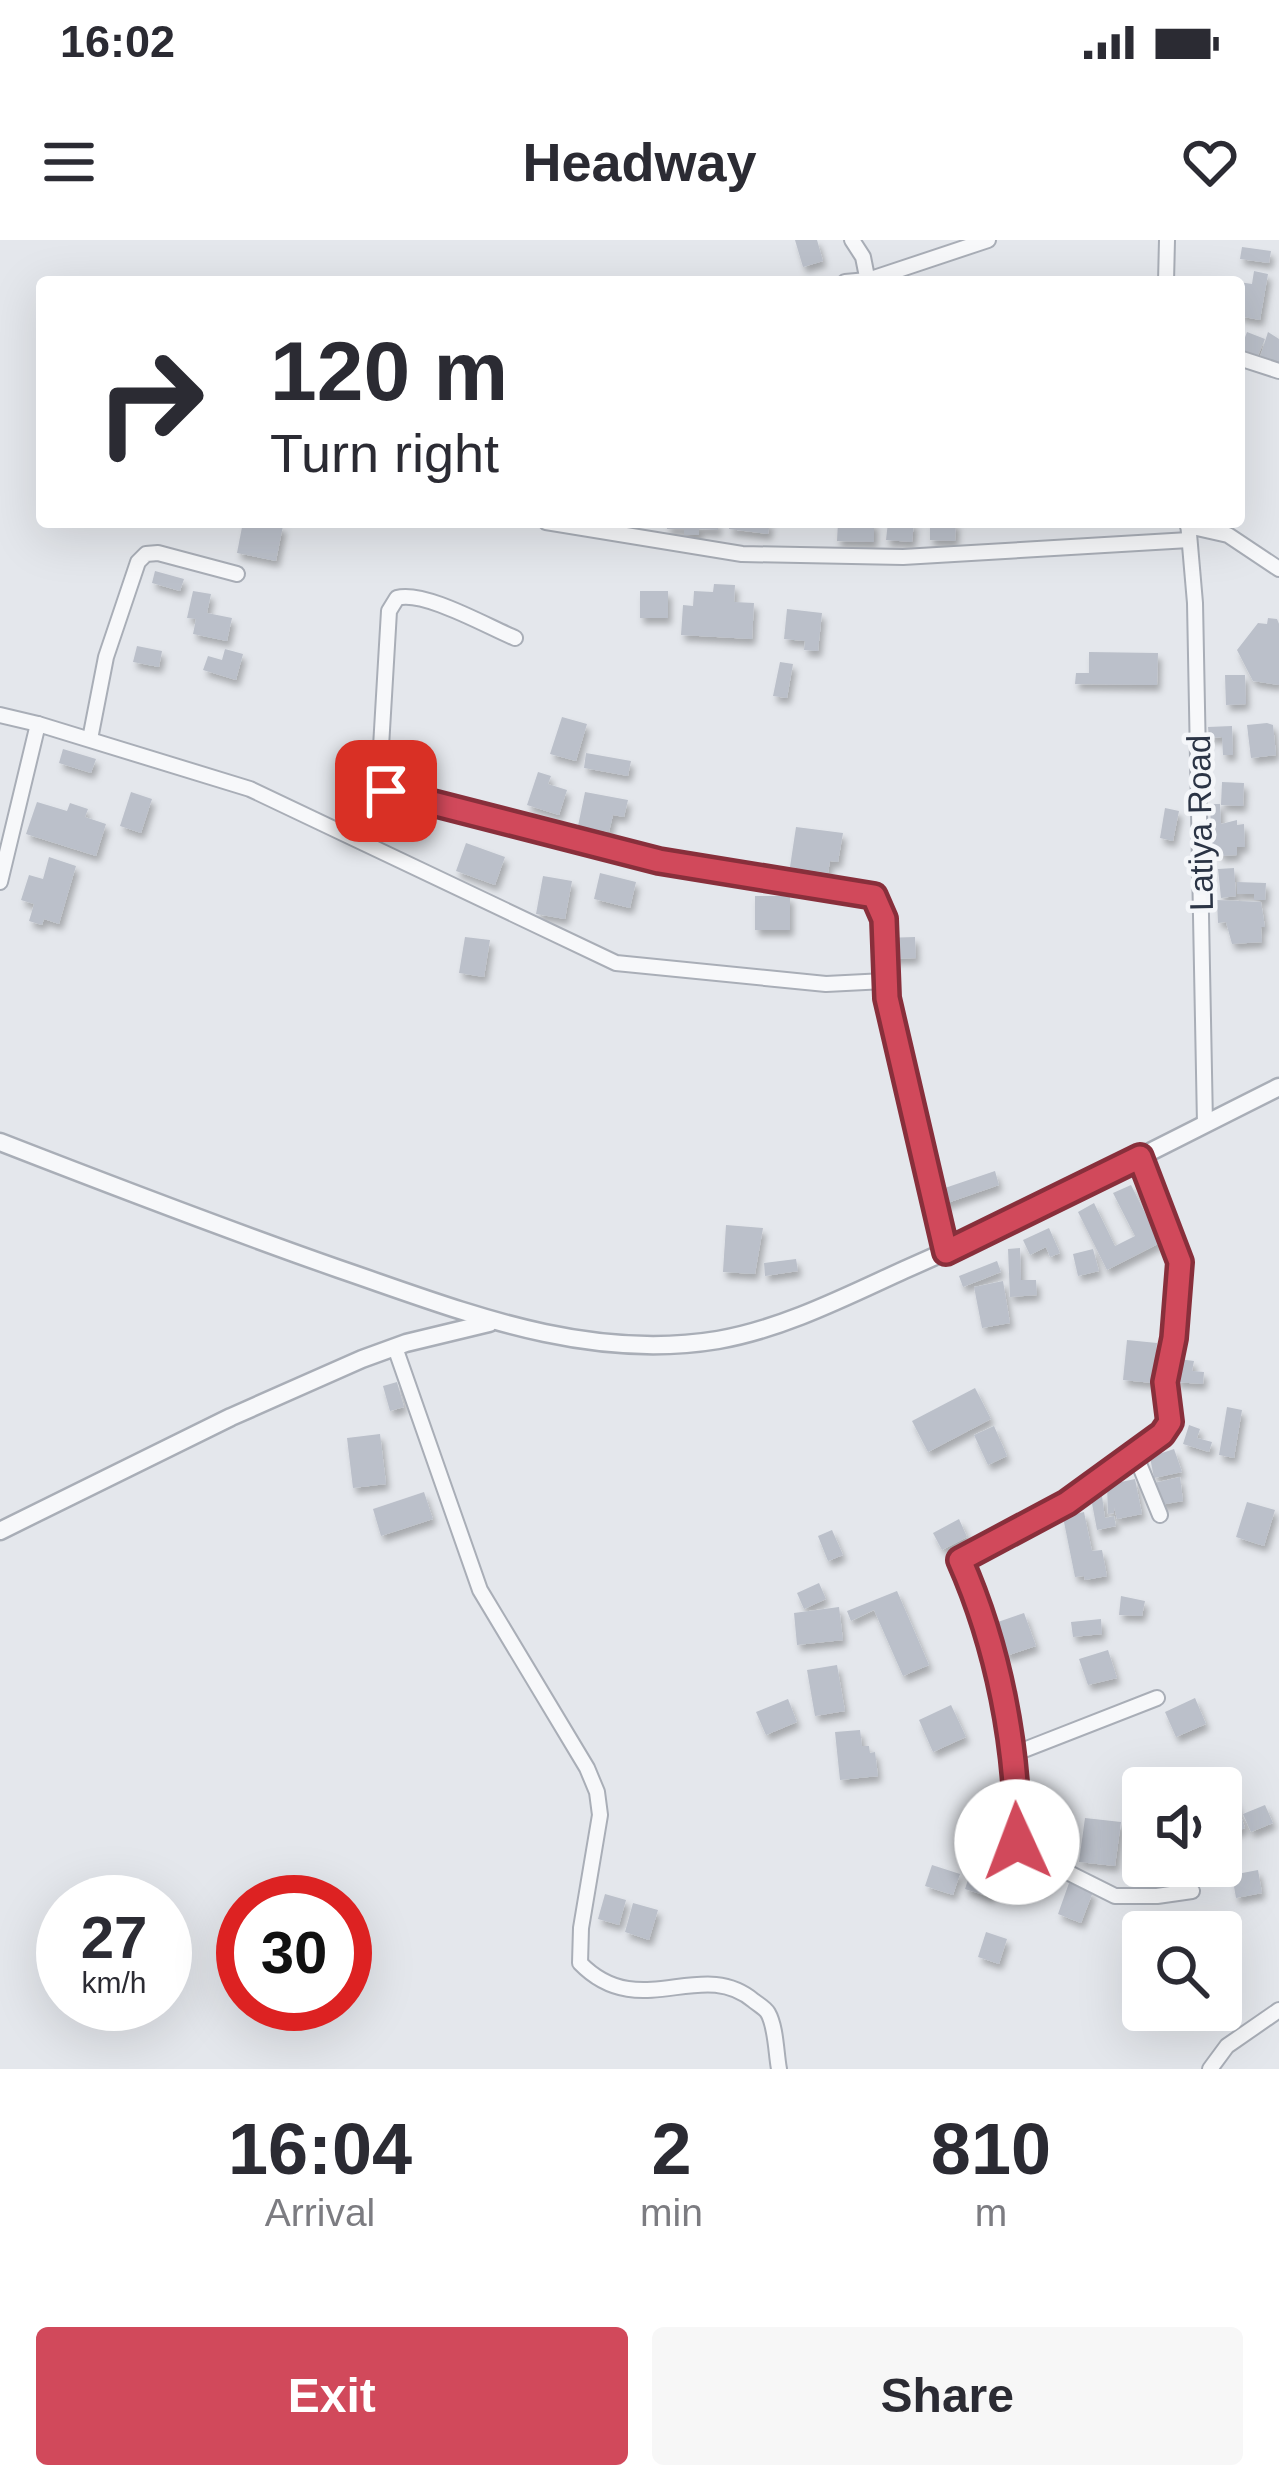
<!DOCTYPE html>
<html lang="en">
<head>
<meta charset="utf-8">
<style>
	:root { --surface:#fff; --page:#f7f7f7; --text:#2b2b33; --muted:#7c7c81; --accent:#d1495b }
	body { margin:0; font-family:Helvetica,sans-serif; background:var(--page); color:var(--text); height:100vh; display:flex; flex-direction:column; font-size:45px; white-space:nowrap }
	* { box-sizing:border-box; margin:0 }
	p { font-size:39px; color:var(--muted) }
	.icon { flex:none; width:66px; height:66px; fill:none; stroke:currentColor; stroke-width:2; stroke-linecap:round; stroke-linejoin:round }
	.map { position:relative; height:1829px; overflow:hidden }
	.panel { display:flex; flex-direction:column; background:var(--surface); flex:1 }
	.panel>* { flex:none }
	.guide { position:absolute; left:36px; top:36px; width:1209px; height:252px; border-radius:12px; box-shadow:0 12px 48px #0002; background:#fff; color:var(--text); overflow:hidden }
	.controls { position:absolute; left:1122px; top:1527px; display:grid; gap:24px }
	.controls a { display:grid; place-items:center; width:120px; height:120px; border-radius:12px; background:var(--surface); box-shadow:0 12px 48px #0002; font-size:60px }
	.speed { position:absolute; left:36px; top:1635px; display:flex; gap:24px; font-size:60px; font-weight:700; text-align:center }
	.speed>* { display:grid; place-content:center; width:156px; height:156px; border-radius:50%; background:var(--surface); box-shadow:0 12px 48px #0002; line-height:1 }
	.speed small { font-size:30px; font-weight:400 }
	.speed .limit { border:18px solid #d22; background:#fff; color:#111 }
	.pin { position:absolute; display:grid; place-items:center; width:102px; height:102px; color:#fff; margin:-51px; border-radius:24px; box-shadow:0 6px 18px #0006 }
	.me { position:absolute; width:132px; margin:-66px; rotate:358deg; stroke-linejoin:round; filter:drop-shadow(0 0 9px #0008) }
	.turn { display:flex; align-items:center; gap:42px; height:252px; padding:0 36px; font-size:54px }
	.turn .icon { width:156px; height:156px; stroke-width:2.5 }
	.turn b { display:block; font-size:84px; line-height:102px }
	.eta { display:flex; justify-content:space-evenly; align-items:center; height:204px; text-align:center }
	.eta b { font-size:72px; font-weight:800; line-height:84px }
	.button { display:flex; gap:24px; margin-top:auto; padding:24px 36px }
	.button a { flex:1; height:138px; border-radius:12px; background:var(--accent); color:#fff; font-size:48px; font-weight:800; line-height:138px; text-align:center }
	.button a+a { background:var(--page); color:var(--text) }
	.status { display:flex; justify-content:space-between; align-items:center; height:84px; padding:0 60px; background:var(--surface); direction:ltr }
	.status svg { height:33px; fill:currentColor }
	header { display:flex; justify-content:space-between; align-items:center; height:156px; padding:0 36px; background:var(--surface); font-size:54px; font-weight:800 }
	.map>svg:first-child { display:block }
	.building { fill:#bbc0ca; filter:url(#shadow) }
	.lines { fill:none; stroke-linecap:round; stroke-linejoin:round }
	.minor-casing { stroke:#a9aeb7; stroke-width:18 }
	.tertiary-casing { stroke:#a9aeb7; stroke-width:21 }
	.minor { stroke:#f7f8fa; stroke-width:14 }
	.tertiary { stroke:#f7f8fa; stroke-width:16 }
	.route-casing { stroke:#882f3b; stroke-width:30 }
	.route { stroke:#d1495b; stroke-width:21 }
	.labels { text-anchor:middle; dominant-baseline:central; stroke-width:9; stroke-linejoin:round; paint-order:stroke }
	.street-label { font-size:33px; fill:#2b3445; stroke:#f4f6f9 }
</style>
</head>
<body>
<div class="status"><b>16:02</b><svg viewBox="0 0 49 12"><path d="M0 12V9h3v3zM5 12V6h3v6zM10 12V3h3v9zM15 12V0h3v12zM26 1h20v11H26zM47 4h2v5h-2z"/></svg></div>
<header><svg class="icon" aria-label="menu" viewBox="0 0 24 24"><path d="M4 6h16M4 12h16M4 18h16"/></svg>Headway<svg class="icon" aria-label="heart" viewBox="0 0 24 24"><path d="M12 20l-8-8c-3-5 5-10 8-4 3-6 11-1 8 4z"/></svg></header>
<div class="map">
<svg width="1279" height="1829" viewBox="0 0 1279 1829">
	<defs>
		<filter id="shadow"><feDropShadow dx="3.5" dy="6" stdDeviation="3" flood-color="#0004"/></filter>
	</defs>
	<rect width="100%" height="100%" fill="#e4e7ec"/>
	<g class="building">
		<path d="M795,0H817L823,21L803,27Z"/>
		<path d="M1242,7L1271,11L1269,23L1240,19Z"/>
		<path d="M1254,31L1268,34L1260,80L1239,76V42L1252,44Z"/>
		<path d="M1247,92L1265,99L1257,118L1240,111Z"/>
		<path d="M1268,92L1279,99V124L1260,117Z"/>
		<path d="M243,282L283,286L276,321L237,313Z"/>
		<path d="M667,282H718V290L699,289V295H684V289H667Z"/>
		<path d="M730,282H770L768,294L729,289Z"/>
		<path d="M838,282H874V302L837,301Z"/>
		<path d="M888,282H914L912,302L886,300Z"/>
		<path d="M930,282H956L955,301L930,300Z"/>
		<path d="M155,331L184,339L180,351L152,343Z"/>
		<path d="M714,344L735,345L734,362L754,363L752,399L681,395L683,365L693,366L694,351L713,352Z"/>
		<path d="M193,351L211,354L207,373L232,378L227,401L193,394L196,379L187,378Z"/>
		<rect x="640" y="351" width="28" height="27"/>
		<path d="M787,369L822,373L818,411L804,410L805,401L784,399Z"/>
		<path d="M1268,378L1277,379L1279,384V445L1253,441L1237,410L1258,383L1267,384Z"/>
		<path d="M137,406L162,411L159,427L133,422Z"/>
		<path d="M225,409L243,414L236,440L203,430L208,416L222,420Z"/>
		<path d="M1089,412L1158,413L1157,445L1075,444L1076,433H1089Z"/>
		<path d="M780,422L793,424L787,458L773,456Z"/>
		<path d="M1225,435H1245L1246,464L1226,465Z"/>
		<path d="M562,477L587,484L576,521L550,514Z"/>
		<path d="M1267,483L1273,485L1276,515L1251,518L1247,485Z"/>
		<path d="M1232,486L1233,515H1223L1222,497L1209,498L1208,487Z"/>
		<path d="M63,509L96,519L91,533L59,523Z"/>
		<path d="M586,513L631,521L628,536L584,528Z"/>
		<path d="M538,532L551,536L548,544L567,550L559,575L527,565Z"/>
		<path d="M1222,542L1244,543L1243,566L1221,565Z"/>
		<path d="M131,552L152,559L141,593L120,586Z"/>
		<path d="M585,552L628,560L624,577L613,575L609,592L578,586Z"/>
		<path d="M37,562L67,571L70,563L88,569L85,577L106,584L96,616L26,594Z"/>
		<path d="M1210,564H1220L1221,584L1237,580V585L1244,584L1245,607H1237V615L1220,616V609L1212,610Z"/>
		<path d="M1165,568L1179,571L1173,601L1160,598Z"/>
		<path d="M796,587L843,593L838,622L830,621L828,633L790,627Z"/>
		<path d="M466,603L505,617L495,645L456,631Z"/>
		<path d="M49,617L76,626L59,684L44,679L42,685L29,681L34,664L21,660L29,635L43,639Z"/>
		<path d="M1234,628L1236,656L1221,658L1218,629Z"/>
		<path d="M600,633L636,642L630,668L594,659Z"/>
		<path d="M543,636L572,641L565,679L536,674Z"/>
		<path d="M1237,642L1266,643L1265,660H1254V654H1237Z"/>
		<rect x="755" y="656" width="35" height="34"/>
		<path d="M1217,660L1261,662L1265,687H1261L1262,702L1232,704L1226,682L1218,683Z"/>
		<path d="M465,697L490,700L484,737L459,733Z"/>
		<path d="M915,697L916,718L885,719L884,698Z"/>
		<path d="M995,931L999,945L933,968L936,942L939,950Z"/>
		<path d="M1131,945L1160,1003L1107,1030L1078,972L1094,963L1115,1006L1135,996L1113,953Z"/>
		<path d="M726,985L763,988L755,1034L723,1032Z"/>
		<path d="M1049,988L1060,1013L1050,1017L1046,1007L1030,1015L1023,1000Z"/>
		<path d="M1020,1008L1021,1040H1036L1037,1055L1010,1057L1008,1009Z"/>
		<path d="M1093,1009L1099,1031L1078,1036L1073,1014Z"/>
		<path d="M796,1019L798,1031L765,1036L764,1023Z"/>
		<path d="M997,1021L1001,1032L963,1047L959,1036Z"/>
		<path d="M1003,1041L1010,1083L982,1088L974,1047Z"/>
		<path d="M1127,1100L1157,1103L1153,1143L1123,1140Z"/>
		<path d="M1179,1119L1194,1121L1192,1131L1204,1132L1203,1144L1175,1142Z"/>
		<path d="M397,1142L404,1167L390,1171L383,1146Z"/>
		<path d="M975,1148L991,1179L928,1212L912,1181Z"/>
		<path d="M1227,1167L1242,1170L1234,1218L1219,1215Z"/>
		<path d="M1189,1185L1200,1189L1197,1198L1212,1202L1209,1212L1183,1204Z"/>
		<path d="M994,1186L1007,1216L988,1225L974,1195Z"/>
		<path d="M380,1194L386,1244L353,1248L347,1198Z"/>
		<path d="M1174,1209L1182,1232L1154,1238L1150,1217Z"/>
		<path d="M1180,1237L1183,1261L1160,1265L1154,1243Z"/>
		<path d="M1135,1239L1142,1274L1117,1279L1114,1267V1273L1108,1274L1107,1245Z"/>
		<path d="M424,1252L433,1279L381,1296L373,1269Z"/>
		<path d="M1102,1256L1105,1278L1114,1276L1116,1286L1097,1290L1091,1258Z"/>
		<path d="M1247,1262L1275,1270L1264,1306L1236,1297Z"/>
		<path d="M1084,1272L1092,1311L1102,1310L1107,1336L1085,1340L1084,1336L1075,1337L1063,1277Z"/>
		<path d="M959,1279L967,1297L942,1310L933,1293Z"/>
		<path d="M832,1290L843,1315L828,1321L818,1296Z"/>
		<path d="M819,1343L826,1359L804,1369L797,1353Z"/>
		<path d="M897,1351L929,1425L903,1436L874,1370L851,1381L847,1371Z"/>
		<path d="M1121,1356L1145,1361L1142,1376L1119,1375Z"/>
		<path d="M839,1367L843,1400L797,1405L794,1373Z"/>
		<path d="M1024,1373L1036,1406L1006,1416L995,1383Z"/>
		<path d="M1101,1379L1102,1394L1073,1397L1071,1382Z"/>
		<path d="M1108,1410L1117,1438L1088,1445L1079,1419Z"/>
		<path d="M837,1425L845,1471L815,1476L807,1430Z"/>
		<path d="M1195,1458L1206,1484L1176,1497L1165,1472Z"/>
		<path d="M788,1459L797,1482L766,1495L756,1472Z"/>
		<path d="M951,1465L966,1497L933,1512L919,1480Z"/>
		<path d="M860,1490L862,1506H869L870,1513L875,1512L878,1536L840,1540L835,1492Z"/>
		<path d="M1235,1559L1245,1588L1221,1597V1566Z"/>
		<path d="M1265,1565L1273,1583L1251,1592L1243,1574Z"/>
		<path d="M1085,1578L1121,1582L1115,1626L1079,1622Z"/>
		<path d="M976,1614L1000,1627L990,1657L965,1649Z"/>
		<path d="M932,1625L960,1634L953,1655L925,1646Z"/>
		<path d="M1258,1630L1262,1653L1236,1658L1232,1635Z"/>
		<path d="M1069,1643L1093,1652L1081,1683L1058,1674Z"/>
		<path d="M605,1654L626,1660L619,1685L598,1679Z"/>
		<path d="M633,1663L658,1670L649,1700L625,1692Z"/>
		<path d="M986,1692L1007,1699L999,1724L978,1717Z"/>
	</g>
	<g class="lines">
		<g class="minor-casing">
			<g id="minor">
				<path d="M852,0L863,17L868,42"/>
				<path d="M845,42L868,40L988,0"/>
				<path d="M1166,42L1167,0"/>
				<path d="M1239,118L1279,131"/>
				<path d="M546,282L742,314L903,317L1189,300"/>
				<path d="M1188,282L1195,363L1205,884"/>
				<path d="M1188,286L1228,295L1279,329"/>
				<path d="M515,398C488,387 424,350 397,358L389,371L380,524V541L386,551L659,621L874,655L884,679L887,759L946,1012"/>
				<path d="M0,475L38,484"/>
				<path d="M90,499L106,417L138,322L146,314L158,313L237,334"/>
				<path d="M0,642L38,484L250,549L616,723L826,744L885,741"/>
				<path d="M1140,917L1180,1022L1174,1098L1165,1142L1170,1182L1163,1194L1067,1263L960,1320C998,1406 1018,1508 1017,1602L1029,1613L1115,1656H1157L1192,1651"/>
				<path d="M397,1113L480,1350L587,1528L597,1552L600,1575L581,1688L580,1723C639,1784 701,1716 754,1761C759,1765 765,1768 768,1773C776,1787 776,1813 779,1829"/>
				<path d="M1135,1214L1160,1275"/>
				<path d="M1011,1515L1157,1458"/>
				<path d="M1210,1829L1227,1806L1279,1770"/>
			</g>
		</g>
		<g class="tertiary-casing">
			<g id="tertiary">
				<path d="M0,902C113,946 225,989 339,1029C462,1071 585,1122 718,1100C782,1089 845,1057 904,1030C1031,974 1155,909 1279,847"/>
				<path d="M0,1291L231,1177L362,1119L406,1103L489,1083"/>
			</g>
		</g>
		<use href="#minor" class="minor"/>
		<use href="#tertiary" class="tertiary"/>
	</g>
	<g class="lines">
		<g class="route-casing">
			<path id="route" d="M386,551L659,621L874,656L884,679L887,758L946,1012L1140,917L1180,1022L1174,1098L1165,1142L1170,1182L1162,1194L1067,1263L960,1320C998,1406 1018,1507 1017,1602"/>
		</g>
		<use href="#route" class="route"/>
	</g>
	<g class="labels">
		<g class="street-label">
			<text transform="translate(1200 583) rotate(-91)">Latiya Road</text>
		</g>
	</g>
</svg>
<div class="controls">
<a><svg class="icon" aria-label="sound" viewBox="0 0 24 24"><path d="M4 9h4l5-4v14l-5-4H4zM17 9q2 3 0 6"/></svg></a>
<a><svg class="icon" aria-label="search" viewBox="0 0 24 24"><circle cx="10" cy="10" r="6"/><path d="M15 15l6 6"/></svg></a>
</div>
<div class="speed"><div>27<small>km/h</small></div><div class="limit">30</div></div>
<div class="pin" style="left:386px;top:551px;background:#d93025"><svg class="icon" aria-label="arrive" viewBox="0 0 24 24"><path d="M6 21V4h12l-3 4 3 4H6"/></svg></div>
<svg class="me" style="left:1017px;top:1602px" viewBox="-20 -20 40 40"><circle r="19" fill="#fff"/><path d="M0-13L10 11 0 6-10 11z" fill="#d1495b"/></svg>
<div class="guide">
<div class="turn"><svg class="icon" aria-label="right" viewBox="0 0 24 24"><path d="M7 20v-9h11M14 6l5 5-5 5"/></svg><div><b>120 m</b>Turn right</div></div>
</div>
</div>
<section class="panel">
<div class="eta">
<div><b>16:04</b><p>Arrival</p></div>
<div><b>2</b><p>min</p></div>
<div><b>810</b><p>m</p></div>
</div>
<div class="button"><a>Exit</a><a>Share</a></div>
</section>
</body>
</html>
